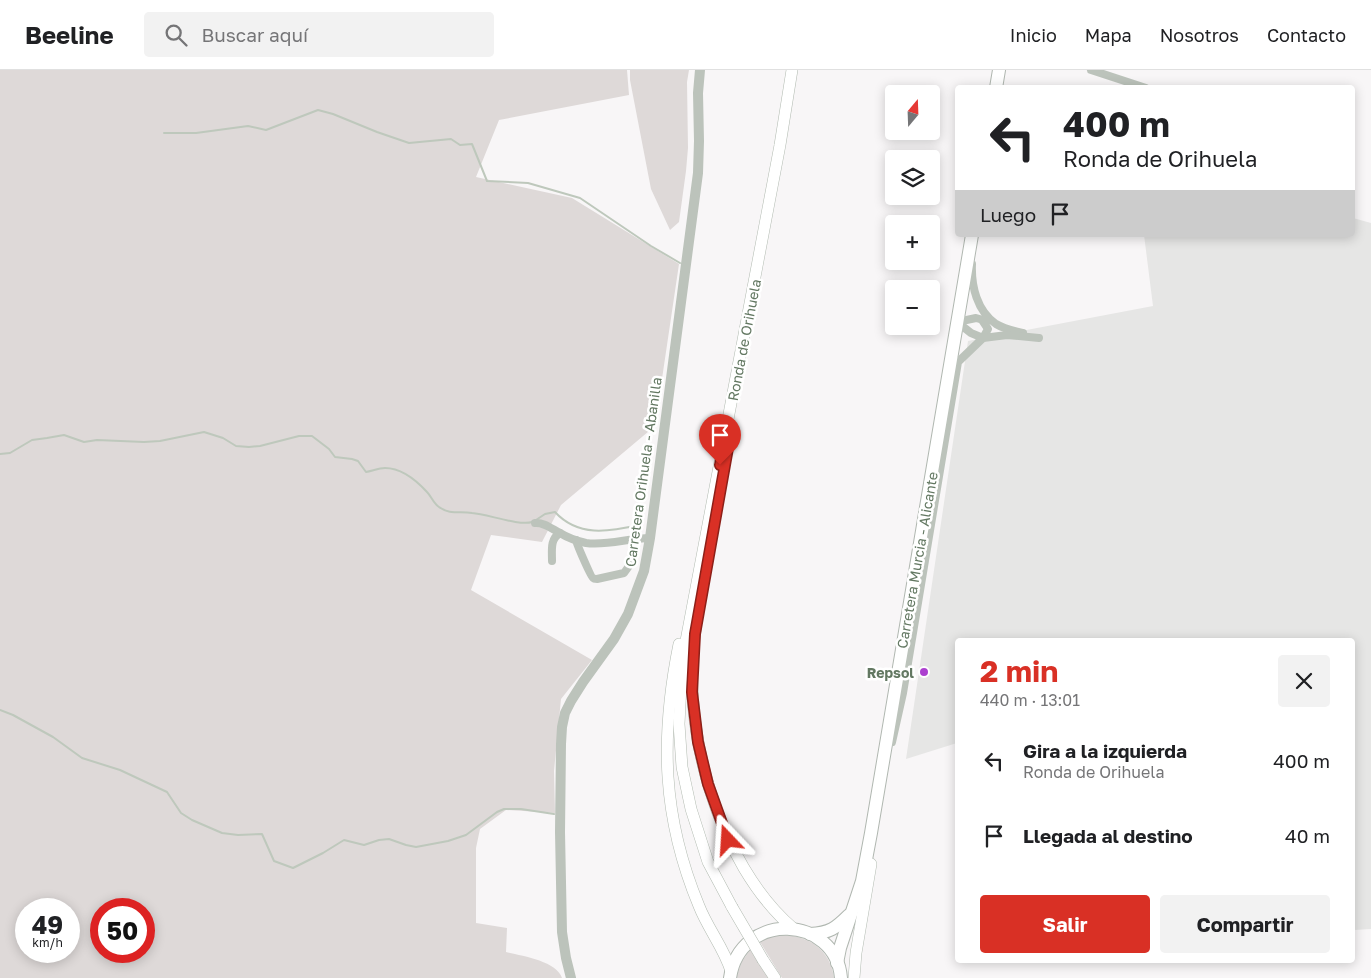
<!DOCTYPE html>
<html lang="es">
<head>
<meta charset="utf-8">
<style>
	:root { --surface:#fff; --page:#f2f2f2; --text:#202124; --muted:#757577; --line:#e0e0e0; --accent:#d93025 }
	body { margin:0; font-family:"Golos Text",sans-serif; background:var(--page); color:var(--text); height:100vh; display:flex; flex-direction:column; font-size:19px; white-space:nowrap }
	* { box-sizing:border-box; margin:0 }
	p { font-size:16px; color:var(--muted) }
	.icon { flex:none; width:28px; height:28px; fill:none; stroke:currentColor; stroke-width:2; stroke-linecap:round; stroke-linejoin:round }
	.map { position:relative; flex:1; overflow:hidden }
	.details { position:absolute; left:955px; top:568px; width:400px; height:325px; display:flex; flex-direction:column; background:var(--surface); border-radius:5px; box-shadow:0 2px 12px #0003 }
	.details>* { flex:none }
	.hud { position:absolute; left:955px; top:15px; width:400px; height:152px; border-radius:5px; box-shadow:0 2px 12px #0003; background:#fff; color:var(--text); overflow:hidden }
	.needle { width:32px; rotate:19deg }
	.tools { position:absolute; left:885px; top:15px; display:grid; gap:10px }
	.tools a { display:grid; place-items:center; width:55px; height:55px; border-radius:5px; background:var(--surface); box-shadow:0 2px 12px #0003; font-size:25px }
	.speed { position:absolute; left:15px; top:828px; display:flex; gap:10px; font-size:25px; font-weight:700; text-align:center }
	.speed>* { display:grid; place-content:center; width:65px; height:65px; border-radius:50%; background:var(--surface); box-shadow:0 2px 12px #0003; line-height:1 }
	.speed small { font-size:12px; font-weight:400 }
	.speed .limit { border:8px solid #d22; background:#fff; color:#111 }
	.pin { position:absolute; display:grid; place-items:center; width:42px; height:42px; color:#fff; margin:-51px -21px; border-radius:50% 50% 50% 0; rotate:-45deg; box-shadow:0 0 5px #0007 }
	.pin .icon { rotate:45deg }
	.me { position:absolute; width:55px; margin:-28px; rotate:340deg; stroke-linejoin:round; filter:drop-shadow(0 0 4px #0008) }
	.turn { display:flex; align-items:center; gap:18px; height:105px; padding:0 25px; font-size:22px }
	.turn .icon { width:65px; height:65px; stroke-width:2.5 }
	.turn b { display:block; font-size:35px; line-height:42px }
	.then { display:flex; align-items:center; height:48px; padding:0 25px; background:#0003; gap:10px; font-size:19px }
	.round { display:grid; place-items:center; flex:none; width:52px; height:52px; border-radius:5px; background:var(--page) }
	.headline { display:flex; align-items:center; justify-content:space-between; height:85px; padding:0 25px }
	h1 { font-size:30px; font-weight:700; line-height:38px; color:var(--accent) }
	.primary-button { display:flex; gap:10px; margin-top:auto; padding:10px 25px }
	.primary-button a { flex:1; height:58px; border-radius:5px; background:var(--accent); color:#fff; font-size:20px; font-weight:700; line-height:58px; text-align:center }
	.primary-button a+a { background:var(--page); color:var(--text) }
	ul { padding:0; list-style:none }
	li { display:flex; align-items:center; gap:15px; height:75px; padding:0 25px }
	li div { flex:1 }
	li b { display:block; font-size:19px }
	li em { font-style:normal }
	header { display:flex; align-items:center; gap:30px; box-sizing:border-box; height:70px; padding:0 25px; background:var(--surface); border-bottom:1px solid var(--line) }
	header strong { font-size:24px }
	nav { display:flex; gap:28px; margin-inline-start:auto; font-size:18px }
	.search { width:350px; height:45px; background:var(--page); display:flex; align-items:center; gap:12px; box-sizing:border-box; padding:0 18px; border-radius:5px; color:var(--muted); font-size:19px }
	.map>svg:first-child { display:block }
	.built { fill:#e6e6e5 }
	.green { fill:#ded9d8; fill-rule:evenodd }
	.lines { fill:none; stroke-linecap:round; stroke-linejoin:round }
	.stream { stroke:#bec8bc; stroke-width:2 }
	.secondary-casing { stroke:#b1bab0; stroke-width:12 }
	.trunk-casing { stroke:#b0b7b0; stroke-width:14 }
	.minor { stroke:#bcc3bb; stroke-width:8 }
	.tertiary { stroke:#bcc3bb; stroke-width:10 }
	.secondary { stroke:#fff; stroke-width:11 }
	.trunk { stroke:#fff; stroke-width:12 }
	.secondary-bridge-casing { stroke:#b1bab0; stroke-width:12; stroke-linecap:butt }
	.secondary-bridge { stroke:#fff; stroke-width:11 }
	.route-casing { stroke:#8d1f18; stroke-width:12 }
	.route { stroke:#d93025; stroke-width:9 }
	.poi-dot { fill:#ac40cf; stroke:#fff; stroke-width:2 }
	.labels { text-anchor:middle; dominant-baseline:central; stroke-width:5; stroke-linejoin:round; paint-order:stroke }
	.street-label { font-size:14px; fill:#637862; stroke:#fff }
	.poi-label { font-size:14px; font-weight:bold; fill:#637862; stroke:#fff; text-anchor:end }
</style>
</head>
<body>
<header>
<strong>Beeline</strong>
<div class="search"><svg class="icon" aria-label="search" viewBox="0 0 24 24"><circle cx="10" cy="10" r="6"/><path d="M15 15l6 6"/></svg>Buscar aquí</div>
<nav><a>Inicio</a><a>Mapa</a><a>Nosotros</a><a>Contacto</a></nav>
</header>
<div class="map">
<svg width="1371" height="908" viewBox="0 0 1371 908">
	<rect width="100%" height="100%" fill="#f8f6f7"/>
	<path class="built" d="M1353,148L1371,153V859L1354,860L1353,853L1352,570H958L957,673L906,689L968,271L1153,236L1144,165H1352Z"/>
	<g class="green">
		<path d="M0,0H627L629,25L499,50L476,107L572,128L679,194L655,356L561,435L542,472L491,465L471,520L592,590L561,629L554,701L555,743L506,740L480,759L476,778V853L507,858L506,882C522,886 557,891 562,908H0ZM26,839H69V881H26ZM101,839H144V881H101Z"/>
		<path d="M630,0H689L687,12L688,78L686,101L679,152L670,160L651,119L630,10Z"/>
		<path d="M781,865C808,865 830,879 834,908H782L760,872L769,867Z"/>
		<path d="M751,879L769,908H736L742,891Z"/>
	</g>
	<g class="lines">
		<g class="stream">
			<path d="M164,63H196L248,56L266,60L318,40L333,44L377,62L409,73L451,69L460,75L472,74L487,111L528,113L580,128L651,176L680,193"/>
			<path d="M0,384L10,383L32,370L47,368L64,365L84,372L97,370L144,372L160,371L204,362L223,368L236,376L249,377L260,376L299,366H312L329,379L335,387L352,389L358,391L366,402C372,401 379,398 385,398C402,398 416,410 427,422C431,426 434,434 439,437C450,445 460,441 472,443C487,444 519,456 532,452"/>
			<path d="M536,450L545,444L555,442C578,467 608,462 639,455"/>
			<path d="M0,640L13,645L53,667L82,688L120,700L167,722L181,743L192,750L222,763L238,765L262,764L274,791L293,798L323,783L344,770L364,775L379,770L389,769L406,775L416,777L448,771L466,765L497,742L504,739H521L554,744"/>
		</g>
		<g class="secondary-casing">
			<g id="secondary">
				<path d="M696,556C679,653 717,794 794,859"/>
				<path d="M679,574C660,668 662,747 699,836C708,859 724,878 731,901"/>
				<path d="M732,837L708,792L691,739L682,697L679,654L681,615L685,576L692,539L780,75L792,0"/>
				<path d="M763,890L775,908"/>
				<path d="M854,908L856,883L871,794"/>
			</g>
		</g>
		<g class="trunk-casing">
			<g id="trunk">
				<path d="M996,18L999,0"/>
				<path d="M810,864C830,863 836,858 849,845"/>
				<path d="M837,893L840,878L862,811L871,763L972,165"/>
				<path d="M730,908C740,840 836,845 841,908"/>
			</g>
		</g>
		<g class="minor">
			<path d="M1091,0L1146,18"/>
			<path d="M972,194C971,216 977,241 996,254C1004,259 1014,261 1023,263"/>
			<path d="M957,252L971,263L983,268L988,259L982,250"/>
			<path d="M957,252L976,248L987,251"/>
			<path d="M535,453C544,452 552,459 560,463C568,468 577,471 586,473C607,476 629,468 650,468"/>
			<path d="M576,470C577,475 591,507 593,508C594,509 596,509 597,509L624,503L629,496L636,469"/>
			<path d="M552,491C552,480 550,469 560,463"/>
			<path d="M892,672L903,623L958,292L983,268L1007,265L1039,268"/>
		</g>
		<path class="tertiary" d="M571,908L566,888L562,862L560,762L561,674L562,657L565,643L571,631L583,612L614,569L628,544L644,501L650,468L698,103L699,71L698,23L700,0"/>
		<use href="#secondary" class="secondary"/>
		<use href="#trunk" class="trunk"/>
		<g class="secondary-bridge-casing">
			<path id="secondary-bridge" d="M732,837L763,890"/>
		</g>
		<use href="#secondary-bridge" class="secondary-bridge"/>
	</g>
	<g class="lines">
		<g class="route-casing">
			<path id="route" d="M720,395L727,358L728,378L695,564L692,622L698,672L708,714L728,770"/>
		</g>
		<use href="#route" class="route"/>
	</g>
	<circle class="poi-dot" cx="924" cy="602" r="5"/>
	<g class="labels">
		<g class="street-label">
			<text transform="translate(744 270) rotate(-79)">Ronda de Orihuela</text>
			<text transform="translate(643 402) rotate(-82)">Carretera Orihuela - Abanilla</text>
			<text transform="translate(917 490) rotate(-80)">Carretera Murcia - Alicante</text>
		</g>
		<g class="poi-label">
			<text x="914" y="602">Repsol</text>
		</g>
	</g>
</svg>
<div class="tools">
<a><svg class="needle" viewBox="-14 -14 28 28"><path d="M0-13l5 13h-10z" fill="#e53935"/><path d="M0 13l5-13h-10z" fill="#757577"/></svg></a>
<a><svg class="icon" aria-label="layers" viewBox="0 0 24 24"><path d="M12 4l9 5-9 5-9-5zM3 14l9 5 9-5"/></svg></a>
<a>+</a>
<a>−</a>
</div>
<div class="speed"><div>49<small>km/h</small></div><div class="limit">50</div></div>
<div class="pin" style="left:720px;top:395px;background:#d93025"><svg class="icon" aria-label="arrive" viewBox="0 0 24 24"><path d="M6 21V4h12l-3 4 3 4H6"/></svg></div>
<svg class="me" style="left:728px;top:770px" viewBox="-20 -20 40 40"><path d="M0-17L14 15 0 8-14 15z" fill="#d93025" stroke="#fff" stroke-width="4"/></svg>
<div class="hud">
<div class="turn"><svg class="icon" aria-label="left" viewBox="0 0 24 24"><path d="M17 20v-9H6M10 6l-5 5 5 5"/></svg><div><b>400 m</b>Ronda de Orihuela</div></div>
<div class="then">Luego<svg class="icon" aria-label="arrive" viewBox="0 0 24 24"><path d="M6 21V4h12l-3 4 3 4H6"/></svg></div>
</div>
<section class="details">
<div class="headline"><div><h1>2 min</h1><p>440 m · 13:01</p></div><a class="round"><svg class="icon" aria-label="close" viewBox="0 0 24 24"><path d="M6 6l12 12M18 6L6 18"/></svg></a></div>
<ul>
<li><svg class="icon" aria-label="left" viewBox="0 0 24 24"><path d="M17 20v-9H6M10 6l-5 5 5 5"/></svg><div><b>Gira a la izquierda</b><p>Ronda de Orihuela</p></div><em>400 m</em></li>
<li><svg class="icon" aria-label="arrive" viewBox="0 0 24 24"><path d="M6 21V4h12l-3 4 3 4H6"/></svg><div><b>Llegada al destino</b></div><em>40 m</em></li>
</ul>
<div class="primary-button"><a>Salir</a><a>Compartir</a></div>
</section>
</div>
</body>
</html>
